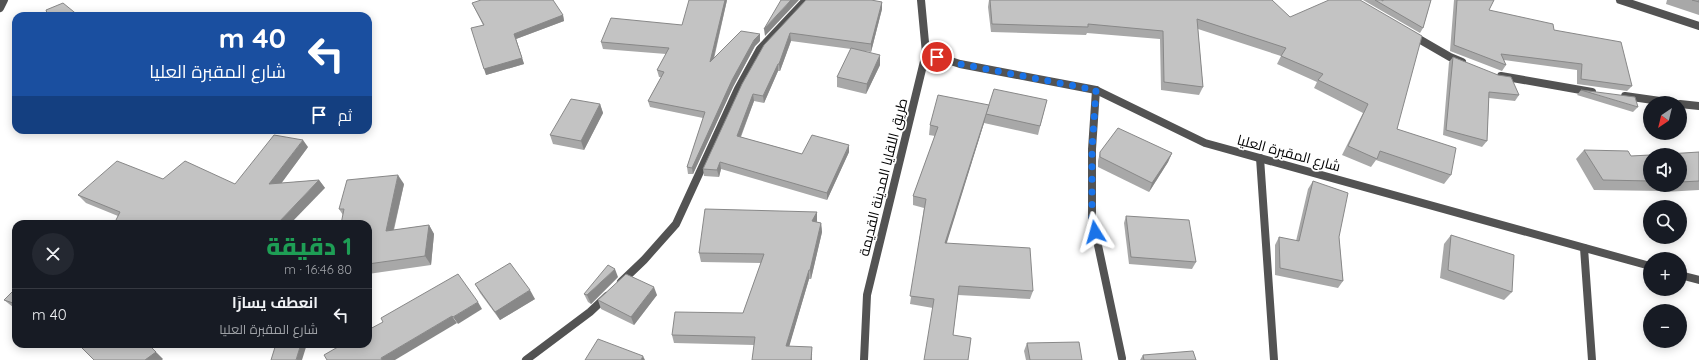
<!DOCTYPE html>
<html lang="ar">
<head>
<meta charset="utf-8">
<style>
	:root { --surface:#171b24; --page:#242831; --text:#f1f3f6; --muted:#9ea1a6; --line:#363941 }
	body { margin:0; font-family:Quicksand,Cairo,sans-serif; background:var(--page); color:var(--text); direction:rtl; height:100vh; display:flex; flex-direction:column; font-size:15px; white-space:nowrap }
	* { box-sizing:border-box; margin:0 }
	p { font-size:13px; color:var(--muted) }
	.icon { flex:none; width:22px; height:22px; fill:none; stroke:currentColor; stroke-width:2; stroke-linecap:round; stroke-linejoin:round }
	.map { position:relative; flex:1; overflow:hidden; direction:ltr }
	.panel { position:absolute; left:12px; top:220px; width:360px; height:128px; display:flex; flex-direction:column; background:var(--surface); border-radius:12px; box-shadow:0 2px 10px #0003; direction:rtl }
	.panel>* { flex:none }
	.hud { position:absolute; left:12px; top:12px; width:360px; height:122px; border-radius:12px; box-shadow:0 2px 10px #0003; direction:rtl; background:#1a4fa0; color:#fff; overflow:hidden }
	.needle { width:26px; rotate:215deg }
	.tools { position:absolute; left:1643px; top:96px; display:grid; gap:8px }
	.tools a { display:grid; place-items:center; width:44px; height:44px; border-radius:50%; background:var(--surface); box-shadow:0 2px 10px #0003; font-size:20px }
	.pin { position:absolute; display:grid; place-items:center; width:34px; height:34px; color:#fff; margin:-17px; border:2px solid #fff; border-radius:50%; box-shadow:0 1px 4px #0007 }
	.me { position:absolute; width:44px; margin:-22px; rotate:352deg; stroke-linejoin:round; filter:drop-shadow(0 0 3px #0008) }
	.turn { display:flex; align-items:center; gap:14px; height:84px; padding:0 20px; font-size:18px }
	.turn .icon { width:52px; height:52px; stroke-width:2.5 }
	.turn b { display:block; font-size:28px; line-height:34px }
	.then { display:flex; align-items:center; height:38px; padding:0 20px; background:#0003; gap:8px; font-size:15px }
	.round { display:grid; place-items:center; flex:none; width:42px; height:42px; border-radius:21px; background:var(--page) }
	.summary { display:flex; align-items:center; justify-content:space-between; height:68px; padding:0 20px }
	h1 { font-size:24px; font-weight:800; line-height:30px; color:#1e9e55 }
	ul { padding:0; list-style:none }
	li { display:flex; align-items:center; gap:12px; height:52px; padding:0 20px; border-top:1px solid var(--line) }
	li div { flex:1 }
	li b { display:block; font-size:15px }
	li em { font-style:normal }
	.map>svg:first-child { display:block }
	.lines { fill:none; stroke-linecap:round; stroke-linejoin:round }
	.street { stroke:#535353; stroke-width:8 }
	.wall { fill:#a8a8a8 }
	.shaded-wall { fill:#888 }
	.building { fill:#c3c3c3; stroke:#888 }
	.route { stroke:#1a73e8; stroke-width:7; stroke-dasharray:0 12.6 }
	.labels { text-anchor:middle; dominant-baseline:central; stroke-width:3.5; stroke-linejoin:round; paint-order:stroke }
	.street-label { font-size:14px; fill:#000; stroke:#fff }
</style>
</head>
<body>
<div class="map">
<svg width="1699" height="360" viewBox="0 0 1699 360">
	<rect width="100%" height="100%" fill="#fff"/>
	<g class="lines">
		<g class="street">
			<path d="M1620,0L1699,26"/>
			<path d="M0,8L4,0"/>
			<path d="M1412,35L1450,57L1462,62"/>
			<path d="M926,53L960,64L1096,90L1205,143L1650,266"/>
			<path d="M1501,76L1592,92"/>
			<path d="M1096,90L1092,149V217L1122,358"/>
			<path d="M1625,96L1674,103"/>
			<path d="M1680,104L1699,106"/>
			<path d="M1260,158L1274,360"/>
			<path d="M1584,248L1592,360"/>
			<path d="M1680,275L1699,280"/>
			<path d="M621,282L644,260L676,224L738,89L760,49L806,0"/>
			<path d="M526,360L590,312L607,296"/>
			<path d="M864,360L867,295L926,53L921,0"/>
		</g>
	</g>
	<g class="wall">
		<path d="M727,0L714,59L760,41L755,46L733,87L693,174H688L687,167L703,118L650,107L648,101L661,77H659L657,70L666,54L603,49L601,42L682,25Z"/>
		<path d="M806,0L882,2V9L871,52L856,50L880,65L866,94L837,87V77L851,49L791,41L780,71H778L764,103L754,101L741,137L802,154L849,152L827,200L721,169L719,177L704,176L703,169Z"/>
		<path d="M989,0H1272L1397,129L1451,175L1444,184L1376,160L1371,167L1342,155L1363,113L1314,88L1317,82L1277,64L1281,56L1198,29L1203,87L1199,95L1161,90L1160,39L1087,33L1086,35L991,32L988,7Z"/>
		<path d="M1363,0H1381L1382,1V0H1431L1423,28L1420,33Z"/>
		<path d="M1454,0H1494L1489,10L1554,30L1632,86L1627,91L1577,84V70L1504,60L1506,65L1502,71L1450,51Z"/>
		<path d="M1667,0H1699V15L1666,4Z"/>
		<path d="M472,3L563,15L564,21L516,39L524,64L486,75L483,25Z"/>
		<path d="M1453,57L1519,95L1515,101L1489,98L1487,141L1482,147L1443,135L1449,62Z"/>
		<path d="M1581,90L1638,107L1633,112L1577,95Z"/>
		<path d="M1047,100L1038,135L984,123L946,244L1033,291L1030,299L958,295L953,335L968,360L933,308L910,304L924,208L913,205V196L935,136L929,135L930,125L989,105Z"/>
		<path d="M600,104L603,113L584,150L553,144L550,135Z"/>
		<path d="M308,147L281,183L319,180L325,188L118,216L86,203L78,195L163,179L235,184Z"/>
		<path d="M1584,150L1631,156L1650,155V185H1680V155L1699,152V190L1664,192L1663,191L1594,190L1576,159Z"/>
		<path d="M1100,152L1172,153L1168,162L1149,192L1098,167V161Z"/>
		<path d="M1313,181L1339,237L1343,281L1338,288L1275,275V245L1279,237L1296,241L1308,189Z"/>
		<path d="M404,184L394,230L429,225L434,234L431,265L368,274V224L343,215L339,209Z"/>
		<path d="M817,212V221L816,222L821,223L822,232L811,279H809L789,346L813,355L754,345L674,343L672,335L743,313L761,263L701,262L699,253Z"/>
		<path d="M1126,216L1196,262L1192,269L1129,264L1124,223Z"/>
		<path d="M1451,235L1512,292L1504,300L1440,278L1444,244Z"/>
		<path d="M618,277L591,304L588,302L584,294Z"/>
		<path d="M475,284L535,299L500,320L480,293Z"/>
		<path d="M16,288V308L13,307L4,300Z"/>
		<path d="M657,295L634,325L601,309L598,300Z"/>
		<path d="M1027,343L1082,360H1026L1024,351Z"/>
		<path d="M1143,355L1196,360H1140Z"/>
	</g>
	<g class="shaded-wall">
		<path d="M725,0H727L711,69L710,62Z"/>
		<path d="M791,0H799L765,36L764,29Z"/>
		<path d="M882,2V9L871,52V44Z"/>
		<path d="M563,15L564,21L516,39L524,64L486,75L484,69L514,34Z"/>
		<path d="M790,33L791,41L780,71L779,64Z"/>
		<path d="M760,34V41L755,46L733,87L693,174L692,168L732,80L754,40Z"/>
		<path d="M880,55V65L866,94L867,84Z"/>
		<path d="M778,64V71L764,103L763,96Z"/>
		<path d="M753,94L754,101L738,143L737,136Z"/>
		<path d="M600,104L603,113L584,150L581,141Z"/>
		<path d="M986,114L984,123L944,252L945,243Z"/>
		<path d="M303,140L308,147L275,192L269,184Z"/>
		<path d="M849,145V152L827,200V193Z"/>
		<path d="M1172,153L1168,162L1149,192L1152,183Z"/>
		<path d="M720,162L721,169L719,177L717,170Z"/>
		<path d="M398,175L404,184L391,240L386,231Z"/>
		<path d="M319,180L325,188L290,224H277Z"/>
		<path d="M817,212V221L813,230L812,221Z"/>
		<path d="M821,223L822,232L811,279L810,270Z"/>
		<path d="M429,225L434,234L431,265L425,256Z"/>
		<path d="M615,269L618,277L591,304L587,295Z"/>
		<path d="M809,270V279L787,354L786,346Z"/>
		<path d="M654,287L657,295L634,325L631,317Z"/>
		<path d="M530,290L535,299L500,320L495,312Z"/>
		<path d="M478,302L482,309L458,324L453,317Z"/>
		<path d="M452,316L457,323L395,360H382L381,358Z"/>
		<path d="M148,344L163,359L162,360H145Z"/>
		<path d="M301,344H307L302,360H296Z"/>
		<path d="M812,347V360H811Z"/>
		<path d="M643,356L645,360H641Z"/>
	</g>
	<g class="building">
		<path d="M481,0H553L563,15L514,34L522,58L484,69L471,28L484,25L472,3Z"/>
		<path d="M689,0H725L710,62L741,31L760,34L754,40L732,80L692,168L687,167L705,112L648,101L664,72L657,70L669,48L601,42L611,18L682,25Z"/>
		<path d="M781,0H791L764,29Z"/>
		<path d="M806,0H871L882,2L871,44L790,33L779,64H778L763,96L753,94L737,136L802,154L812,135L849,145L827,193L720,162L717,170L703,169L742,84L764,45Z"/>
		<path d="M990,0H1272L1290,17L1329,0H1360L1422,36L1397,129L1456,148L1451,175L1380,151L1377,159L1348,146L1368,104L1318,80L1323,74L1281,56L1286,48L1197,19L1203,87L1164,82L1163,31L1088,24V27L992,24Z"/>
		<path d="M1375,0H1381L1383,1V0H1431L1423,28Z"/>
		<path d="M1457,0H1494L1489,10L1553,24L1554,30L1621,42L1632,86L1581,79L1582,64L1501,54L1506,65L1454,45Z"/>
		<path d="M1692,0H1699V2Z"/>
		<path d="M63,3L79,16H48L46,10Z"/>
		<path d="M851,48L880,55L867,84L837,77Z"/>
		<path d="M1453,57L1498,75L1511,77L1519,95L1489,92L1487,141L1446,130Z"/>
		<path d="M994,89L1047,100L1040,126L986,114Z"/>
		<path d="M1581,90L1635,97L1638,107Z"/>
		<path d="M938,95L989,105L945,243L1030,248L1033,291L959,286L953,335L971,338L968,360H924L934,299L910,296L926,199L913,196L938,127L930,125Z"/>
		<path d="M571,99L600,104L581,141L550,135Z"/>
		<path d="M1118,128L1172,153L1152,183L1100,157V152Z"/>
		<path d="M274,135L303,140L269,184L319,180L277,224H114L120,212L78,195L117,161L163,179L185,161L235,184Z"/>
		<path d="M1584,150L1628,151L1631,156L1650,155V181L1603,180Z"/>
		<path d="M1699,152V181L1680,182V155H1652Z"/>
		<path d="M398,175L386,231L429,225L425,256L368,264V224H341L344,209H339L347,180Z"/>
		<path d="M1313,181L1348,193L1339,237L1343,281L1280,268L1279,237L1299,241Z"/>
		<path d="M705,209L817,212L812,221L821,223L810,270H809L786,346L812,347L811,360H752L755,337L672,335L675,312L743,313L764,254L699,253Z"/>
		<path d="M1126,216L1189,220L1196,262L1131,257Z"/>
		<path d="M1451,235L1514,255L1512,292L1448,270Z"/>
		<path d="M510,263L530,290L495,312L475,284Z"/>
		<path d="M608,265L615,269L587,295L584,294Z"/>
		<path d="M458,274L478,302L453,317L452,316L381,358L382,360H327L324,355L343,344H368V330L383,322L381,318Z"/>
		<path d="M626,274L654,287L631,317L598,300Z"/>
		<path d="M16,288V304L4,300Z"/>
		<path d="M598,339L643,356L641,360H585Z"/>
		<path d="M1079,342L1082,360H1030L1027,343Z"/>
		<path d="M78,344H148L156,352L145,360H94Z"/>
		<path d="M276,344H301L296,360H271Z"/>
		<path d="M1193,351L1196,360H1144L1143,355Z"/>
	</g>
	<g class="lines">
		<path class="route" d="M937,57L960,64L1096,90L1092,149V217L1095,232"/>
	</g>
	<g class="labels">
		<g class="street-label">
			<text transform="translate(1289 153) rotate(15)">شارع المقبرة العليا</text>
			<text transform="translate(883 177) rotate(-76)">طريق اللقايا المدينة القديمة</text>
		</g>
	</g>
</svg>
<div class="tools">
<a><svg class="needle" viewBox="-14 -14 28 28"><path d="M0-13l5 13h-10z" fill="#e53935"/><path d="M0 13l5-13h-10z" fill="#9ea1a6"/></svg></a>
<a><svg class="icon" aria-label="sound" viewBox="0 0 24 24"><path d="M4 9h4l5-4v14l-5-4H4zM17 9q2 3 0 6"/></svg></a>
<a><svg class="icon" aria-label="search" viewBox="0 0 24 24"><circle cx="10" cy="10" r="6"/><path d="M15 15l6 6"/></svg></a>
<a>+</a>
<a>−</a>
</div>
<div class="pin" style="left:937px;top:57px;background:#d93025"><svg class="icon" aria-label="arrive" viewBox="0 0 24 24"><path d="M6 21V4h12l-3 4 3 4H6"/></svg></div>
<svg class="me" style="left:1095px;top:232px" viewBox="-20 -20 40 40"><path d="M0-17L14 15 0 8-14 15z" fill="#1a73e8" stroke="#fff" stroke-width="4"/></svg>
<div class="hud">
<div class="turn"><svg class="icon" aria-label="left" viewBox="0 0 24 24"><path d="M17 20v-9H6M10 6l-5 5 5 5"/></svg><div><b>40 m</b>شارع المقبرة العليا</div></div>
<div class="then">ثم<svg class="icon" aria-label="arrive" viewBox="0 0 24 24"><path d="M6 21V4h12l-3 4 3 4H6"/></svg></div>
</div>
<section class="panel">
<div class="summary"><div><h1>1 دقيقة</h1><p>80 m · 16:46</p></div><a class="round"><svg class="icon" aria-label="close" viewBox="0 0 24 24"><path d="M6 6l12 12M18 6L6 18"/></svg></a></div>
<ul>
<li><svg class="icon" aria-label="left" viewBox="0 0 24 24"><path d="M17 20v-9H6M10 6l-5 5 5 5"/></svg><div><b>انعطف يسارًا</b><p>شارع المقبرة العليا</p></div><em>40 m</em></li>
</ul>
</section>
</div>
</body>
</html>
